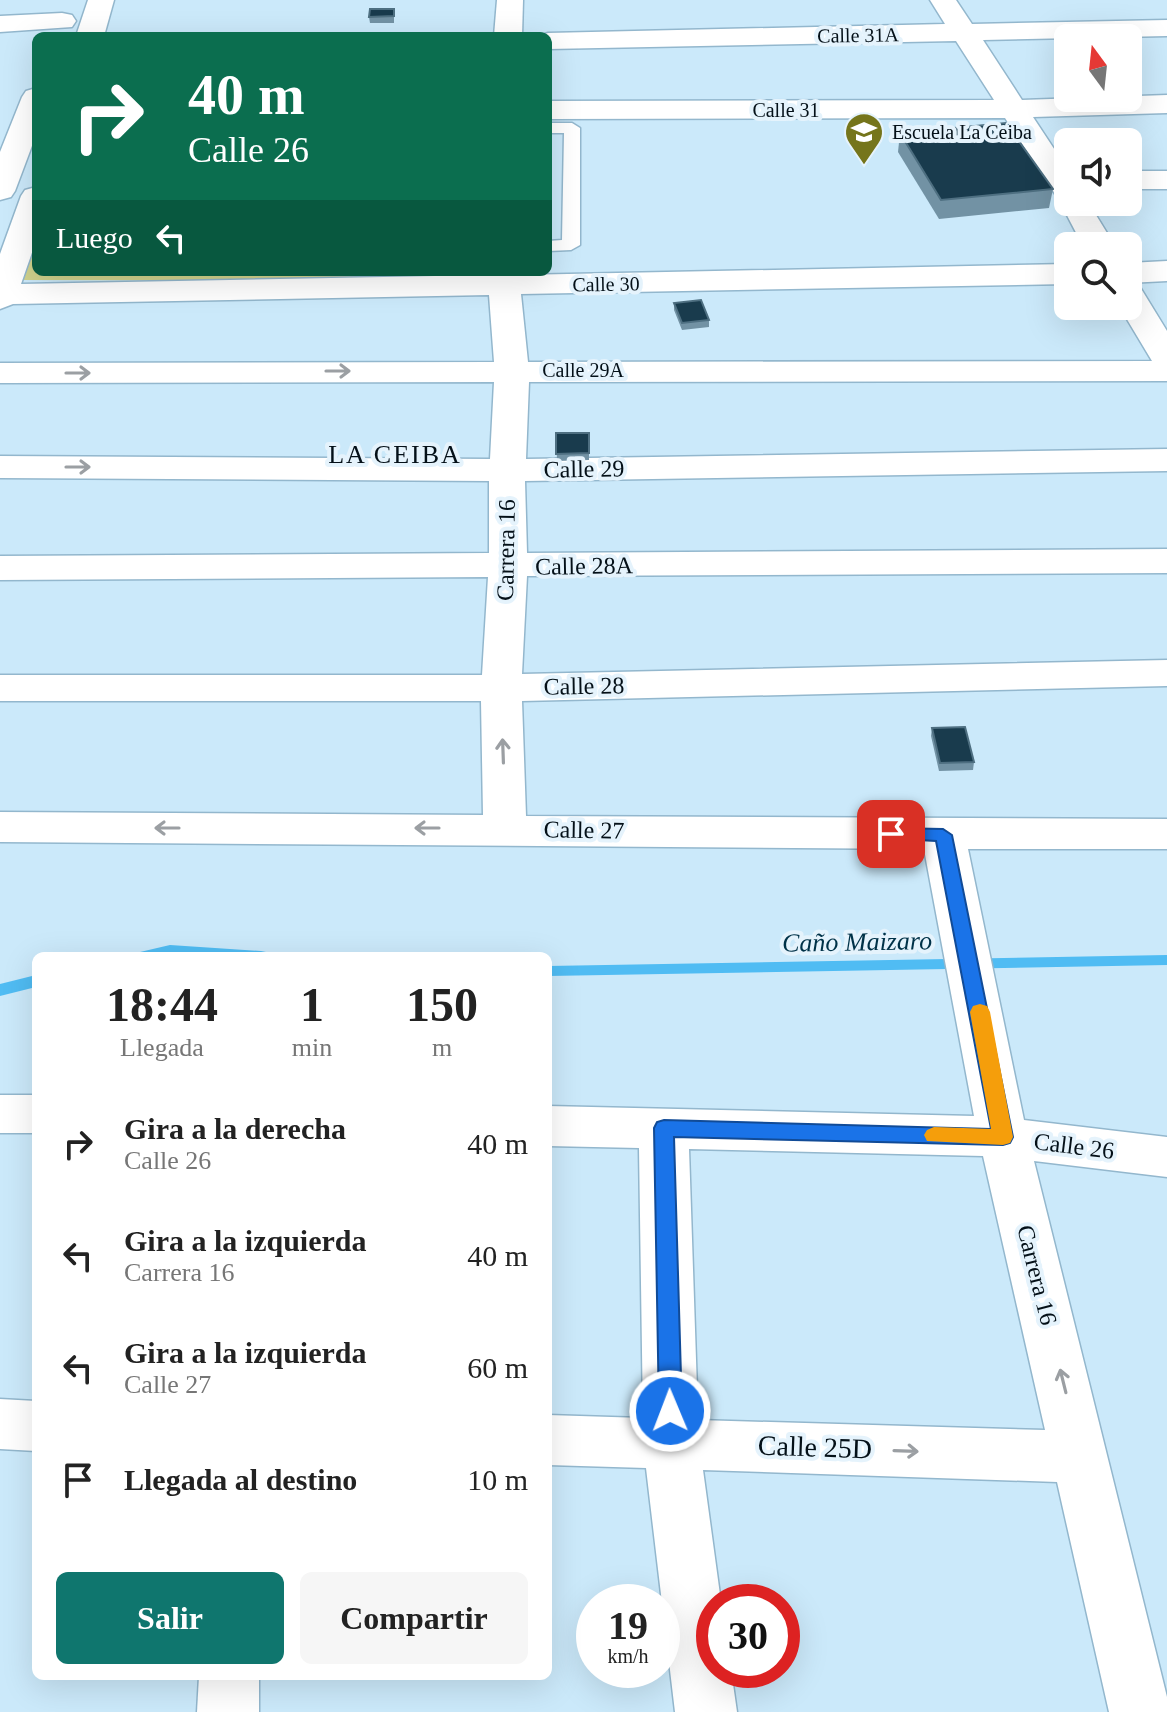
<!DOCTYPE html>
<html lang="es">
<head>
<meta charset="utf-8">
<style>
	:root { --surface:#fff; --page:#f6f6f6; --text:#222; --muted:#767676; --accent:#0f766e }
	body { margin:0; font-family:"Times New Roman",serif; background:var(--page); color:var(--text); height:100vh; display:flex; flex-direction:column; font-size:30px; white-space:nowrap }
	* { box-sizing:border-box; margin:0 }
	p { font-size:26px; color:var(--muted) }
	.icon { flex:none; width:44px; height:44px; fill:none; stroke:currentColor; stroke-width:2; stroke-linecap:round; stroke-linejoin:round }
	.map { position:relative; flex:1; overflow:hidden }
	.sheet { position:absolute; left:32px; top:952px; width:520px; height:728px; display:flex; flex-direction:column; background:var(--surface); border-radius:12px; box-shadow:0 8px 32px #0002 }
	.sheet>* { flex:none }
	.banner { position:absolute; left:32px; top:32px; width:520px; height:244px; border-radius:12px; box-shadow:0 8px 32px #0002; background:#0b6e4f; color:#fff; overflow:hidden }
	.needle { width:52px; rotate:345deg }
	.fabs { position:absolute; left:1054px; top:24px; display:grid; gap:16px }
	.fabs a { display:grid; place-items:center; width:88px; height:88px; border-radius:12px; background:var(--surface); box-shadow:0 8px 32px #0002; font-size:40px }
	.speed { position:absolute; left:576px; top:1584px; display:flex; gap:16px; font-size:40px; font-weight:700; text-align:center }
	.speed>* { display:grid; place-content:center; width:104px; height:104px; border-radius:50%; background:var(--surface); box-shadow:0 8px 32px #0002; line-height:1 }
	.speed small { font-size:20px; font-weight:400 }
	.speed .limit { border:12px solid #d22; background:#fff; color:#111 }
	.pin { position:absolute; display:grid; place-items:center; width:68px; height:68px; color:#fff; margin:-34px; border-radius:16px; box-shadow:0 4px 12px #0006 }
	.me { position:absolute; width:88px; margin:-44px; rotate:359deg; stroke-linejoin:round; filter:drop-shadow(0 0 6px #0008) }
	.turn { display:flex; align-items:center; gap:28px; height:168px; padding:0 24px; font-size:36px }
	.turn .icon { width:104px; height:104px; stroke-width:2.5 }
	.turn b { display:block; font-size:56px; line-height:68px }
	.then { display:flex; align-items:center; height:76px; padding:0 24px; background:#0003; gap:16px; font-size:30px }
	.eta { display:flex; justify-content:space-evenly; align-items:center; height:136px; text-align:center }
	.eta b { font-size:48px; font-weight:700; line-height:56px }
	.button { display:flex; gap:16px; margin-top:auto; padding:16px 24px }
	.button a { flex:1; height:92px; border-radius:12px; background:var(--accent); color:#fff; font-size:32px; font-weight:700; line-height:92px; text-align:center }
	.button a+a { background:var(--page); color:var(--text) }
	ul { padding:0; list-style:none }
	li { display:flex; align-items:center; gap:24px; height:112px; padding:0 24px }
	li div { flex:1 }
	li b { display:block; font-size:30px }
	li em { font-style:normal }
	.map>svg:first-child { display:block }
	.green { fill:#d0d28c }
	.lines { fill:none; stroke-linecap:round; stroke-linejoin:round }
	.stream { fill:#50bcf3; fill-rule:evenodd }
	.service-casing { stroke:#93b7cd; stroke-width:3 }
	.minor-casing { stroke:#93b7cd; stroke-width:3 }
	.service { fill:#fff; fill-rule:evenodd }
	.minor { fill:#fff; fill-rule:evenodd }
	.wall { fill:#7292a4 }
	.building { fill:#193b4d; stroke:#4e6f81; stroke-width:2 }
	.oneway { stroke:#9b9fa3 }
	.route { fill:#1a73e8; stroke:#114b97; stroke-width:2 }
	.slow { fill:#f59e0b }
	.labels { text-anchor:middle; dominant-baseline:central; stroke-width:8; stroke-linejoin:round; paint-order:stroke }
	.far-street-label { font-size:20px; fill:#041018; stroke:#e5f3fc }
	.far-poi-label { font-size:20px; fill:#041018; stroke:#e5f3fc; text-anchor:start }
	.street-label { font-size:24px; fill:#041018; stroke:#e5f3fc }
	.neighbourhood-label { font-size:26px; letter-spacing:2px; fill:#041018; stroke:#e5f3fc }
	.water-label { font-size:26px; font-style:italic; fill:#003248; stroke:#e5f3fc }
	.near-street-label { font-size:28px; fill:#041018; stroke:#e5f3fc }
</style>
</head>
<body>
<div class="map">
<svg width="1167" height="1712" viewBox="0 0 1167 1712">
	<rect width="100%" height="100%" fill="#cbe9fa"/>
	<path class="green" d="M36,220V272H478L477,281L15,280Z"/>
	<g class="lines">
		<g class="stream">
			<path d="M170,945L261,951L266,952L268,956H138L140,952Z"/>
			<path d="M1167,955V965L548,976V966Z"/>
			<path d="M36,975V987L0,996V984Z"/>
		</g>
		<g class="service-casing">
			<path id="service" d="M548,123H572L580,128V245L571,250L548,251V241L562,240L564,133H548Z"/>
		</g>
		<g class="minor-casing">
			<g id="minor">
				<path d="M88,0H114L104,36H76Z"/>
				<path d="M497,0H523L522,36H494Z"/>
				<path d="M930,0H956L972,24L1167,20V36L983,40L1022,100L1167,95V113L1033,117L1068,170V202H1088L1115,246H1083L1059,200L1005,118L548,119V101L994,100L956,41L548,49V36H538L548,33L945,24Z"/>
				<path d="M62,13L72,15L76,21L72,27L0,32V16Z"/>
				<path d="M36,88V135L15,191L11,197L0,200V152L22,97L26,91Z"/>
				<rect x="1128" y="171" width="39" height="18"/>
				<path d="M36,187V241L21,284L487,275V272H519V275L1068,264V284L521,294L528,362L1152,361L1119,306H1128V284L1140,287L1167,331V381L529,382L526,459L1167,449V471L525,481L527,553L1167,549V573L527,576L522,674L1167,660V686L522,701L526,816L1167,819V849H968L1024,1120L1167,1137V1177L1034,1161L1167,1697V1712H1109L1057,1482L703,1470L721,1602H714V1670H731L737,1712H675L646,1468L548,1465V1415L643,1418L639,1148L548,1146V1106L974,1116L924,849L0,842V812L483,815L481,701H0V675H482L488,577L0,580V556L489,553V481L0,478V456L490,459L494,382L0,383V363L494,362L489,295L13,304L0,309V254L21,196L25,190ZM689,1149L983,1156L1045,1430L698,1420Z"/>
				<path d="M1167,261V281L1128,283V263Z"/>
				<rect x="0" y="1095" width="36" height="38"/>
				<path d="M0,1399L36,1401V1451L0,1449Z"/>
				<path d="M199,1676H259V1712H197Z"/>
			</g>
		</g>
		<use href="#service" class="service"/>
		<use href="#minor" class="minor"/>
	</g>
	<g class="wall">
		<path d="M394,9V23H370L369,17Z"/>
		<path d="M900,133L1053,189L1049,208L939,219L898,152Z"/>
		<path d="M674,303L709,320V327L682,330L674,310Z"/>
		<path d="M556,433H589V460L557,461Z"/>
		<path d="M932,728L974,762L973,770L939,771L931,736Z"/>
	</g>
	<g class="building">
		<path d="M370,9H394V16L369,17Z"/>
		<path d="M1006,123L1053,189L941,200L900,133Z"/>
		<path d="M701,300L709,320L682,323L674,303Z"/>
		<path d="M556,433H589V453L556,454Z"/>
		<path d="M965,727L974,762L940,763L932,728Z"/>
	</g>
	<defs><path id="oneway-shaft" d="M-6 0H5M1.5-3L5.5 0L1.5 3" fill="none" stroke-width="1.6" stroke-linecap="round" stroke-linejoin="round" transform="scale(2)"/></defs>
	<g class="oneway">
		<use href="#oneway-shaft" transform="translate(338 371)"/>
		<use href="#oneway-shaft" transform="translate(78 373)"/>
		<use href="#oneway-shaft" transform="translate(78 467)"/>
		<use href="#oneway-shaft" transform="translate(503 751) rotate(-92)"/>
		<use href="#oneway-shaft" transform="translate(167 828) rotate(-180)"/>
		<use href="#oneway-shaft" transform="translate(427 828) rotate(-180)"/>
		<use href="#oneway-shaft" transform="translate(1063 1381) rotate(-104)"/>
		<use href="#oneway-shaft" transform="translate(906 1451) rotate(2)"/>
	</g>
	<path class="route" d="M891,828L943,829L952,835L1013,1137L1010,1143L1003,1145L674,1137L682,1411L678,1418L670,1421L662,1418L659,1411L654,1128L657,1122L664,1120L991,1129L936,841L884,838L882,834Z"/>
	<path class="slow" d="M980,1004L987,1006L990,1012L1013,1137L1010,1143L1003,1145L927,1141L924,1135L927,1130L934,1127L991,1129L970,1012L973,1006Z"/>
	<defs>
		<g id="school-pin" transform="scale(2)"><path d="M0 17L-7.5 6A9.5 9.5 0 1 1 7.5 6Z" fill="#75751b" stroke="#e5f3fc"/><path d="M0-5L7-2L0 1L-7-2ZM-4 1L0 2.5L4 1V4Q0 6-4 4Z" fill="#fff"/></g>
	</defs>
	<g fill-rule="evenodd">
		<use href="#school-pin" x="864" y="132"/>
	</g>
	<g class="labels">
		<g class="far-street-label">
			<text transform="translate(858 35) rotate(-1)">Calle 31A</text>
			<text x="786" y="110">Calle 31</text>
			<text transform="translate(606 284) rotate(-1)">Calle 30</text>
			<text x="583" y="370">Calle 29A</text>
		</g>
		<g class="far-poi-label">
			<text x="892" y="132">Escuela La Ceiba</text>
		</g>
		<g class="street-label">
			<text transform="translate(584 469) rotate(-1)">Calle 29</text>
			<text transform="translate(506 550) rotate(-89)">Carrera 16</text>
			<text transform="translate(584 566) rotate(-1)">Calle 28A</text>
			<text transform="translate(584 686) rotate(-1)">Calle 28</text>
			<text transform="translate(584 830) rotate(1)">Calle 27</text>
			<text transform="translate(1074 1146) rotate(7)">Calle 26</text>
			<text transform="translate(1037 1275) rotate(76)">Carrera 16</text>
		</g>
		<g class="neighbourhood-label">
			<text x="395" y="454">LA CEIBA</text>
		</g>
		<g class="water-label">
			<text transform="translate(857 942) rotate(-1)">Caño Maizaro</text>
		</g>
		<g class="near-street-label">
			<text transform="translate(815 1447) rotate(2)">Calle 25D</text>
		</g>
	</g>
</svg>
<div class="fabs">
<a><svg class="needle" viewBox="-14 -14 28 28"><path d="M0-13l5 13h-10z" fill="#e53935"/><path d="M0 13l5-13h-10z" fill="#767676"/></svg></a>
<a><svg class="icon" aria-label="sound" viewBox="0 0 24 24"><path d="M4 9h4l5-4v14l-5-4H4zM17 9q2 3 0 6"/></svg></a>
<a><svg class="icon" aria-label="search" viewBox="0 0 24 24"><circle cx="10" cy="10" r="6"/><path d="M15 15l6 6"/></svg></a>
</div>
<div class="speed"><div>19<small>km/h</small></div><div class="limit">30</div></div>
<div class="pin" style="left:891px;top:834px;background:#d93025"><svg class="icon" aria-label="arrive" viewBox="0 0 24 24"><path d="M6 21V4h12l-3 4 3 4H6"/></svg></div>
<svg class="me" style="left:670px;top:1411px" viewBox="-20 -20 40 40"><circle r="17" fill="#1a73e8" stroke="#fff" stroke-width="3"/><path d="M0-11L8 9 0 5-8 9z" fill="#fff"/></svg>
<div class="banner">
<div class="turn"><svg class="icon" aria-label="right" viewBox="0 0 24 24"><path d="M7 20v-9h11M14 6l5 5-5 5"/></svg><div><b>40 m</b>Calle 26</div></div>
<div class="then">Luego<svg class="icon" aria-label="left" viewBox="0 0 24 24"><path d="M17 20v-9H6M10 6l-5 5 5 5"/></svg></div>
</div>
<section class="sheet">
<div class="eta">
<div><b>18:44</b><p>Llegada</p></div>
<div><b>1</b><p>min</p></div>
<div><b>150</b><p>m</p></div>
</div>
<ul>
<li><svg class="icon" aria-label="right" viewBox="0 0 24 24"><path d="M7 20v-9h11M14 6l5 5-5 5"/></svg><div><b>Gira a la derecha</b><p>Calle 26</p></div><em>40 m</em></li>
<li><svg class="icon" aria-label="left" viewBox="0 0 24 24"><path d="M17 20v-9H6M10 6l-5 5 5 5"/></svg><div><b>Gira a la izquierda</b><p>Carrera 16</p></div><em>40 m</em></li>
<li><svg class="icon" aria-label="left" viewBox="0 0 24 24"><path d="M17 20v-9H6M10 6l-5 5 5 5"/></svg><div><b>Gira a la izquierda</b><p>Calle 27</p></div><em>60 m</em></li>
<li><svg class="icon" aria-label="arrive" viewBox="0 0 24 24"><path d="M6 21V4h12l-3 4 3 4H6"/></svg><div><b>Llegada al destino</b></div><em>10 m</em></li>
</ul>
<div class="button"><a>Salir</a><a>Compartir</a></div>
</section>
</div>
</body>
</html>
